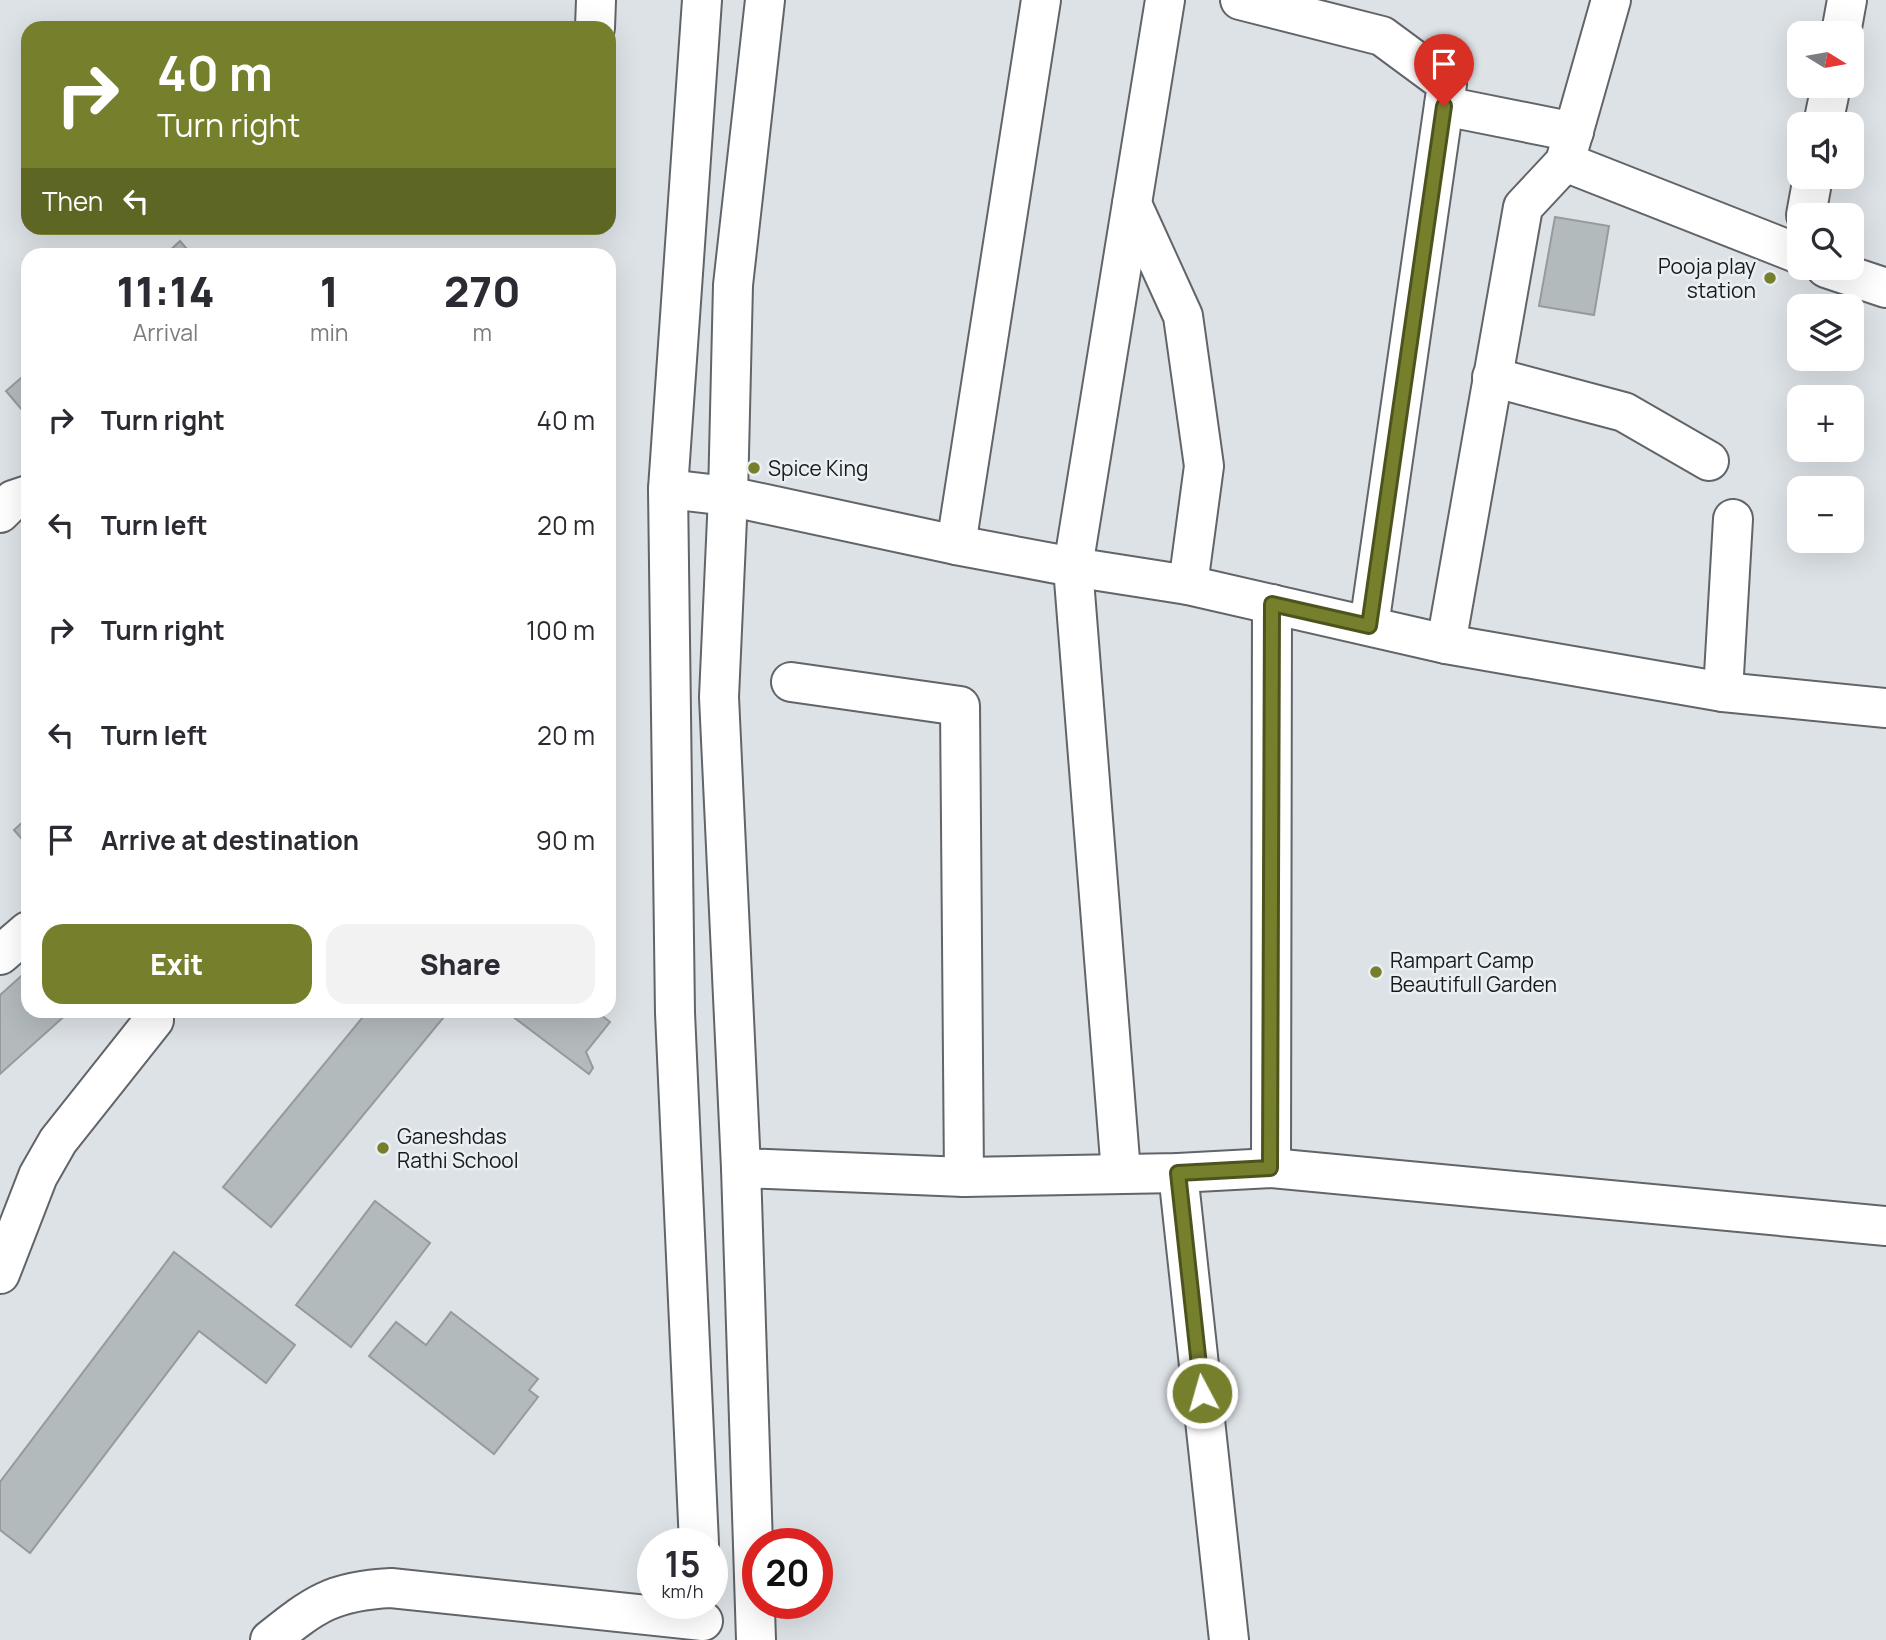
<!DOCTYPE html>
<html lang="en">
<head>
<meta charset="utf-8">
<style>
	:root { --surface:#fff; --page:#f2f2f3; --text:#2b2b33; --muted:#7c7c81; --accent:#76802c }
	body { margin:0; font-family:Manrope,sans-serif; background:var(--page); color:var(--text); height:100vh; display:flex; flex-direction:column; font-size:26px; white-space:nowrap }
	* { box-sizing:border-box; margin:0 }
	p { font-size:23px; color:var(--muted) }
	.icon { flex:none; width:38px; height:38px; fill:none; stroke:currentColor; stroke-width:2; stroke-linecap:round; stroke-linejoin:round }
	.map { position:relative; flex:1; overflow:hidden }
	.drawer { position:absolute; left:21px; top:248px; width:595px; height:770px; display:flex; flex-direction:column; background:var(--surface); border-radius:21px; box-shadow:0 7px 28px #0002 }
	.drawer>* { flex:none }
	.top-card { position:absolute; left:21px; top:21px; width:595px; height:214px; border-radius:21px; box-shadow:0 7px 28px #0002; background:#76802c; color:#fff; overflow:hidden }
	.needle { width:46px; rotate:101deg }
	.fabs { position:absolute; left:1787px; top:21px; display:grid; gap:14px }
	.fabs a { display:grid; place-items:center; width:77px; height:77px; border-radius:14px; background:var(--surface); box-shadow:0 7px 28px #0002; font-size:35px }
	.speed { position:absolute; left:637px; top:1528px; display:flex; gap:14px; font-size:35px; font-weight:700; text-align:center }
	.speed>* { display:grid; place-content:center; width:91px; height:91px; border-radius:50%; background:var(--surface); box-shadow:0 7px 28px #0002; line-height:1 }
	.speed small { font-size:18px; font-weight:400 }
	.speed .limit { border:10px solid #d22; background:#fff; color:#111 }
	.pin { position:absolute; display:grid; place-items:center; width:60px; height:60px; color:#fff; margin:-72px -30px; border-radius:50% 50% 50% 0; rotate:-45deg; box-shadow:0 0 7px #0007 }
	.pin .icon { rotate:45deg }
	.me { position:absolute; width:77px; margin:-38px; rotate:354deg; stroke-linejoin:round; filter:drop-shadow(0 0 5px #0008) }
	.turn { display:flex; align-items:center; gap:24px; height:147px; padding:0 21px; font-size:32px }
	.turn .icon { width:91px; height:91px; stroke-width:2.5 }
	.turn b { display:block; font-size:49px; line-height:60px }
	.then { display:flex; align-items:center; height:66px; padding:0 21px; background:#0003; gap:14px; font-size:26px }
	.eta { display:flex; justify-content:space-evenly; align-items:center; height:119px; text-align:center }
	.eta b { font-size:42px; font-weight:800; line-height:49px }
	.action { display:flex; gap:14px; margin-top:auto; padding:14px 21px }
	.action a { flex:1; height:80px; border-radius:21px; background:var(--accent); color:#fff; font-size:28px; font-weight:800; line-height:80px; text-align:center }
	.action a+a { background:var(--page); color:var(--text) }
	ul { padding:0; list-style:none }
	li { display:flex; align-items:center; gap:21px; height:105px; padding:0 21px }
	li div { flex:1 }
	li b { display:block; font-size:26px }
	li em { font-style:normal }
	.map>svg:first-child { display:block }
	.building { fill:#b3babc; stroke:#959b9d; stroke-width:2 }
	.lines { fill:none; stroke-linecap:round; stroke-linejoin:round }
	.minor-casing { stroke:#616468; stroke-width:42 }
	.minor { stroke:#fff; stroke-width:38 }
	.route-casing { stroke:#4d531d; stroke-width:18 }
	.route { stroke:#76802c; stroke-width:12 }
	.poi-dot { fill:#76802c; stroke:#eaeff3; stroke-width:2.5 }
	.labels { text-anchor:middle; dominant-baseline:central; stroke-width:5; stroke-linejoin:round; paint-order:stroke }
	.poi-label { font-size:21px; fill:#181a1b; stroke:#eaeff3; text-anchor:start }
</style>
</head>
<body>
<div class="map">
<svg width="1886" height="1640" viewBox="0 0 1886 1640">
	<rect width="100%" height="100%" fill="#dde2e6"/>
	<g class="building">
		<path d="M1555,217L1609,226L1594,315L1539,306Z"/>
		<path d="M180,241L193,256H164Z"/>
		<path d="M28,372V417L6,391Z"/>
		<path d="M28,817V846L14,830Z"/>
		<path d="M28,970V1012H69L0,1074V995Z"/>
		<path d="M367,1012H448L271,1227L223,1187Z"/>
		<path d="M509,1012H597L610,1022L586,1052L593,1068L589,1074L508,1013Z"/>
		<path d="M375,1201L430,1243L351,1347L296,1305Z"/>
		<path d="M174,1252L295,1345L266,1383L199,1331L30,1553L0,1530V1482Z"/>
		<path d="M451,1312L538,1379L529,1390L538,1397L494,1454L369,1356L396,1322L426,1345Z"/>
	</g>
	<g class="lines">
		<g class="minor-casing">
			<g id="minor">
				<path d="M1240,0L1382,36L1447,84L1369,626"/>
				<path d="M595,28L596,0"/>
				<path d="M1841,33L1847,0"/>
				<path d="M1444,106L1574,132"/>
				<path d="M1823,124L1831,86"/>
				<path d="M1565,162L1799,254"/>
				<path d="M1132,204L1183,316L1204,466L1188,585"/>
				<path d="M1806,215L1813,177"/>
				<path d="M1826,268L1886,288"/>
				<path d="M1492,377L1624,412L1709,461"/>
				<path d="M668,489L728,496L956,545L1073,567L1188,585L1446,644L1723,692L1886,708"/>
				<path d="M0,513L13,500L28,495"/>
				<path d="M956,545L1041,0"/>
				<path d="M1446,644L1523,207L1565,162L1611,0"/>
				<path d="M791,682L960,706L964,1177"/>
				<path d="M1723,692L1733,519"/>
				<path d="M0,955L28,931"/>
				<path d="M741,1168L964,1177L1178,1173L1271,1168L1886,1226"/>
				<path d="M1271,1168L1272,604"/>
				<path d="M1121,1173L1073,567L1165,0"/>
				<path d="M1178,1173L1229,1640"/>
				<path d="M0,1274L38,1176L58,1141L154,1020"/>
				<path d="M699,1544L675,1013L668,489L702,0"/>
				<path d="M270,1640C315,1604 332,1591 391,1588L703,1621"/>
				<path d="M756,1640L741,1168L719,697L728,496L733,285L765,0"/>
			</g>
		</g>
		<use href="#minor" class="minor"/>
	</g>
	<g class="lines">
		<g class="route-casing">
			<path id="route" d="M1202,1393L1178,1173L1270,1168L1272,604L1369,626L1444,106"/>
		</g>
		<use href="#route" class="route"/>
	</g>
	<g class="poi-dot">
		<circle cx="1770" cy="278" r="7"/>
		<circle cx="754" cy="468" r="7"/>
		<circle cx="1376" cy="972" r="7"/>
		<circle cx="383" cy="1148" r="7"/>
	</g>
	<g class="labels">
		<g class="poi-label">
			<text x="1756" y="266" text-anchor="end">Pooja play<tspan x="1756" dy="24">station</tspan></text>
			<text x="768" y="468">Spice King</text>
			<text x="1390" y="960">Rampart Camp<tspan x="1390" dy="24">Beautifull Garden</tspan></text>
			<text x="397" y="1136">Ganeshdas<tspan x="397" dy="24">Rathi School</tspan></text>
		</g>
	</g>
</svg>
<div class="fabs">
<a><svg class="needle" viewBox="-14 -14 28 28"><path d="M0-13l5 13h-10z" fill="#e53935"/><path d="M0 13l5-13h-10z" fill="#7c7c81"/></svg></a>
<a><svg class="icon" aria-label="sound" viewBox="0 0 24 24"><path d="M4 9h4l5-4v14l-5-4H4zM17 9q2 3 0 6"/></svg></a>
<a><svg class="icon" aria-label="search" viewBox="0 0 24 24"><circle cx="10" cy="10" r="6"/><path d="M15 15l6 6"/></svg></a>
<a><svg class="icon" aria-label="layers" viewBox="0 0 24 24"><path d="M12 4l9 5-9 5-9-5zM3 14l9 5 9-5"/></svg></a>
<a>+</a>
<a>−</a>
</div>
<div class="speed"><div>15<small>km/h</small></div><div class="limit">20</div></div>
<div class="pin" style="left:1444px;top:106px;background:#d93025"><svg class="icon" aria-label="arrive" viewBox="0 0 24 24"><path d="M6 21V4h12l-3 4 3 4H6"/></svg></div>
<svg class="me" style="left:1202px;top:1393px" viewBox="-20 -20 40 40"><circle r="17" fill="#76802c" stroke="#fff" stroke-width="3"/><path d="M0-11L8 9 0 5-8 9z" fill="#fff"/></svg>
<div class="top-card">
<div class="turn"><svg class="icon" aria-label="right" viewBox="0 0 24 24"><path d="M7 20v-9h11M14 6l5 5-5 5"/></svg><div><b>40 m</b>Turn right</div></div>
<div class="then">Then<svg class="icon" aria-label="left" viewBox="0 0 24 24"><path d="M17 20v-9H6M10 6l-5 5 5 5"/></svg></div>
</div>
<section class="drawer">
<div class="eta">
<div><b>11:14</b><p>Arrival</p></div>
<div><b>1</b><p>min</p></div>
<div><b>270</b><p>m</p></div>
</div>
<ul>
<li><svg class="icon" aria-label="right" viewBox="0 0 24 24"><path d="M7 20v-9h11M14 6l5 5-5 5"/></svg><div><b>Turn right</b></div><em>40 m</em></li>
<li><svg class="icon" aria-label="left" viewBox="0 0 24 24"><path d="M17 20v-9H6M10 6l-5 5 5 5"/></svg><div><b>Turn left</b></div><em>20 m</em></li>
<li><svg class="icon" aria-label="right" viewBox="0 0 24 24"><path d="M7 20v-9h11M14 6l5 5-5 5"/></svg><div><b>Turn right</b></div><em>100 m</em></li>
<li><svg class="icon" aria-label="left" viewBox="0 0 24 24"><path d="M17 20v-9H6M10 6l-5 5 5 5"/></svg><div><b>Turn left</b></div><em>20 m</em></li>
<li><svg class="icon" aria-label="arrive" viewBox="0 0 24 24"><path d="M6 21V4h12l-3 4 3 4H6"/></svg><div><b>Arrive at destination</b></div><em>90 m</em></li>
</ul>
<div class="action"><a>Exit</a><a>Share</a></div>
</section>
</div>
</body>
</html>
